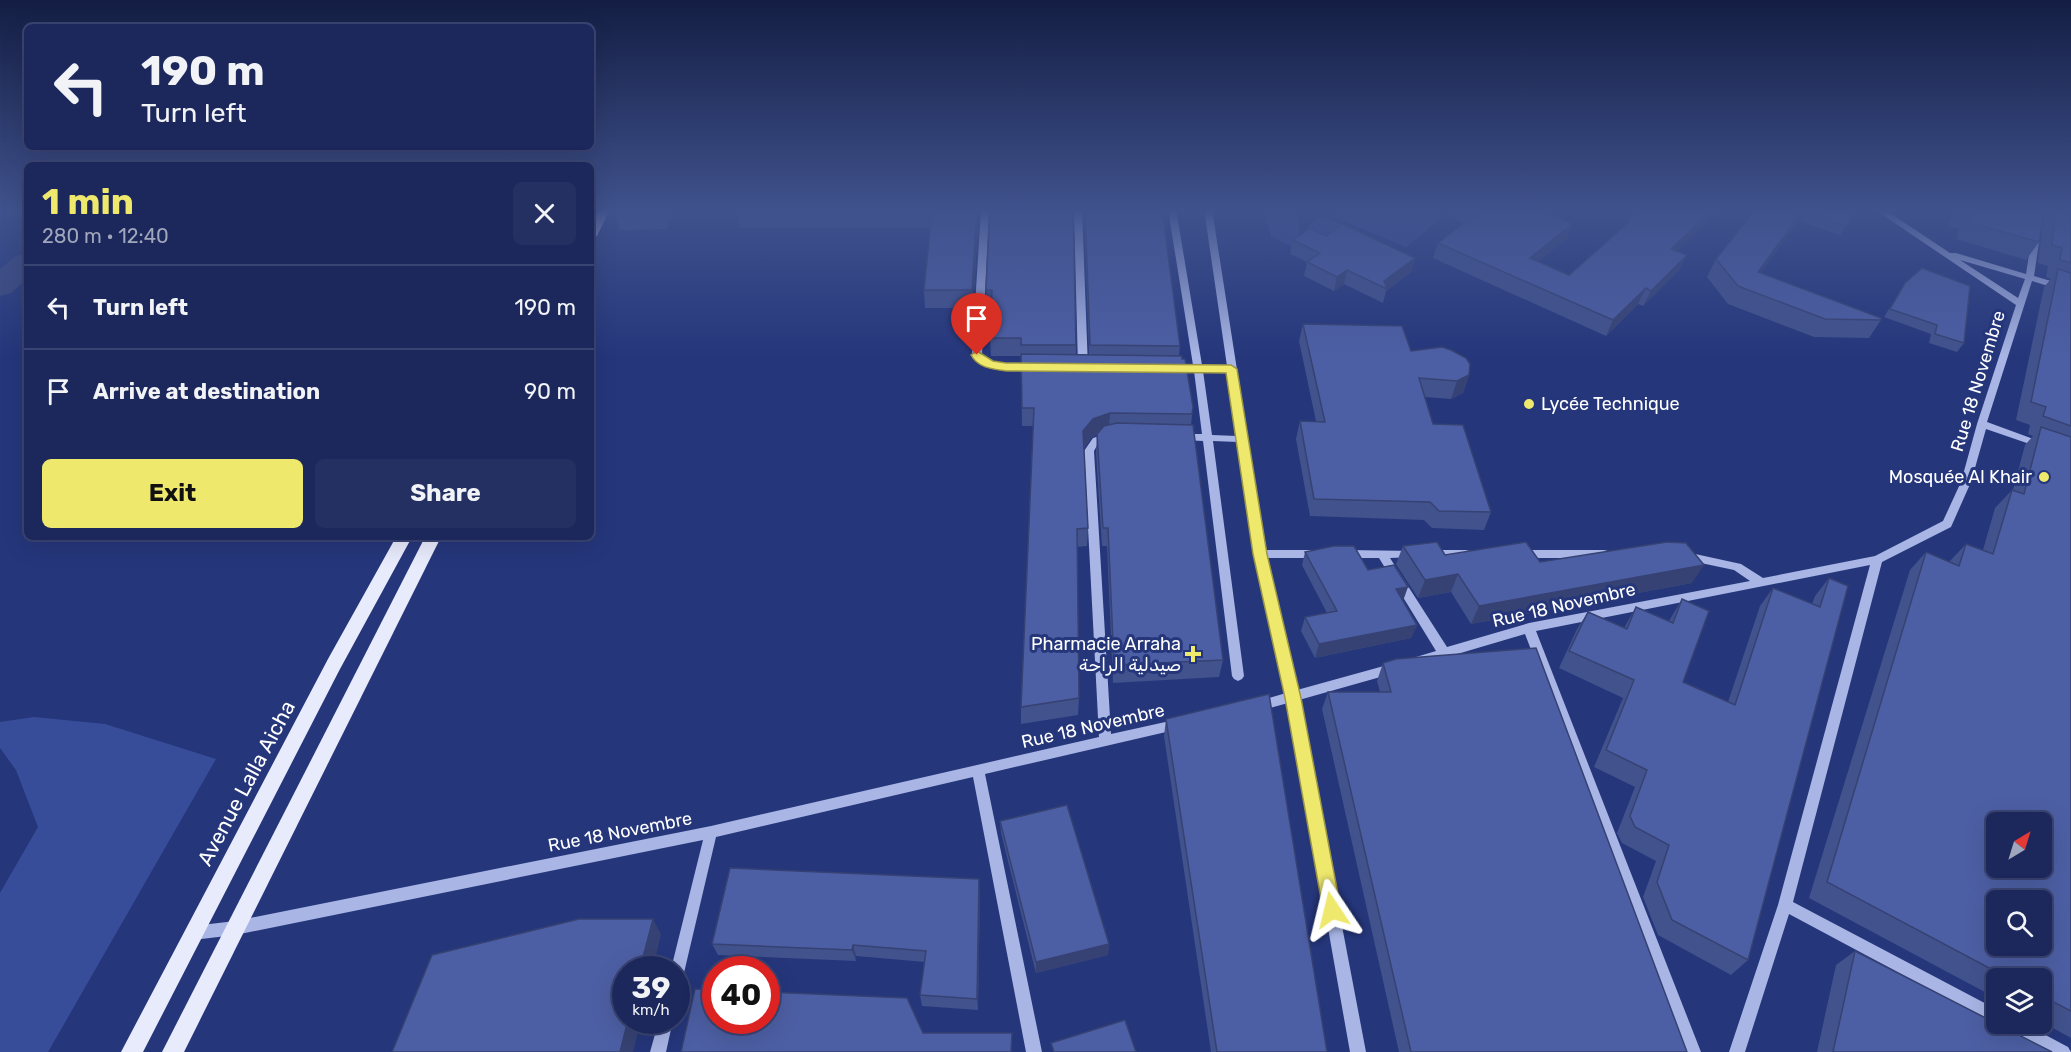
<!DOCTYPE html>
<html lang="en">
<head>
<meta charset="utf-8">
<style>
	:root { --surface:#1c285c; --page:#253062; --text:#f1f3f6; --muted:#a0a6bb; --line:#3a4472; --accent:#eee86d }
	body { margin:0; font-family:Rubik,Cairo,sans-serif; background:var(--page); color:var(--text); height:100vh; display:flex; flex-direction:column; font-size:22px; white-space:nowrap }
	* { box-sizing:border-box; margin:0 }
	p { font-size:20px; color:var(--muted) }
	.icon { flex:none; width:33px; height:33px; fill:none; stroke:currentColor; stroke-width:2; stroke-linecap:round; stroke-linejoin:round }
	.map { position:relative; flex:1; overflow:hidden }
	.drawer { position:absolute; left:24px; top:162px; width:570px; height:378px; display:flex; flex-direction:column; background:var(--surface); border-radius:9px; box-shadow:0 6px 24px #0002,0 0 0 2px var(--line) }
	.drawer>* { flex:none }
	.hud { position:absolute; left:24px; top:24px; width:570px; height:126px; border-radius:9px; box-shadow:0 6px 24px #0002,0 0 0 2px var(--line); background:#1c285c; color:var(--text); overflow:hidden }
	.needle { width:39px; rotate:38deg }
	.tools { position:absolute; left:1986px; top:812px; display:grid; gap:12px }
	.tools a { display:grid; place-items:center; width:66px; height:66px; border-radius:9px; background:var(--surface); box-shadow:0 6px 24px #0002,0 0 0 2px var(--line); font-size:30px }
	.speed { position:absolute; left:612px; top:956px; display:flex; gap:12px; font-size:30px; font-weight:700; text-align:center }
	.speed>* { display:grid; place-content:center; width:78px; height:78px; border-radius:50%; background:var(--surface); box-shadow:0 6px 24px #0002,0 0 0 2px var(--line); line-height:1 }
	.speed small { font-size:15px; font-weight:400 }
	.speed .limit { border:9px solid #d22; background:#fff; color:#111 }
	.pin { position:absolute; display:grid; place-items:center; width:51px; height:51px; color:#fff; margin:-62px -26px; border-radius:50% 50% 50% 0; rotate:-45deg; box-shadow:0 0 6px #0007 }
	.pin .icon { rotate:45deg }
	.me { position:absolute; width:66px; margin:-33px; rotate:350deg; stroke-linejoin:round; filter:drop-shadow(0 0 4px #0008) }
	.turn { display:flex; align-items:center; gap:21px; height:126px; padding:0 18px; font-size:27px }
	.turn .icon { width:78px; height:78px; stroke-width:2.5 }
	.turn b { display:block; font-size:42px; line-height:51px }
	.round { display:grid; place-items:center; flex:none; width:63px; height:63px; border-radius:9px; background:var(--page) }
	.summary { display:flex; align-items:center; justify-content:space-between; height:102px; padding:0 18px }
	h1 { font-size:36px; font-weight:700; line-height:45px; color:var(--accent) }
	.cta { display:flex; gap:12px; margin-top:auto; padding:12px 18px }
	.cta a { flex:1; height:69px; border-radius:9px; background:var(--accent); color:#111; font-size:24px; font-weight:700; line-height:69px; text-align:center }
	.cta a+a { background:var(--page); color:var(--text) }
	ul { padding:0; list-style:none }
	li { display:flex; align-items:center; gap:18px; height:84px; padding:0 18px; border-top:2px solid var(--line) }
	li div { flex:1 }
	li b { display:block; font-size:22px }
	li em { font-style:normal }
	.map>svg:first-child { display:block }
	.green { fill:#384d99 }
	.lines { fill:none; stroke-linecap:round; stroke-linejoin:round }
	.river { fill:#3b487c; fill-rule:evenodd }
	.minor { fill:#a8b5e5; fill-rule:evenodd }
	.major { fill:#e8ebfc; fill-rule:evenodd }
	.wall { fill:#42528d }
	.shaded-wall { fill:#364273 }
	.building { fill:#4d5fa4; stroke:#364273; stroke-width:1.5; fill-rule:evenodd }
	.route { fill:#eee86d; stroke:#9b9747; stroke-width:1.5 }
	.poi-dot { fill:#eee86d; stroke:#25367b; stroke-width:2 }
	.labels { text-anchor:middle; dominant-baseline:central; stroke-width:6; stroke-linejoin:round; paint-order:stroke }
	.street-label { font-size:18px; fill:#fff; stroke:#25367b }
	.poi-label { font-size:18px; fill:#fff; stroke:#25367b; text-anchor:end }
	.near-street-label { font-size:21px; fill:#fff; stroke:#25367b }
</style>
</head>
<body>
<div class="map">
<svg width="2071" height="1052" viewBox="0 0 2071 1052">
	<rect width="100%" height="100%" fill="#25367b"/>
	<g class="green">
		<path d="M1264,209H1280L1298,218L1300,242L1293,247L1271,236Z"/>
		<path d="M1332,209H1440L1442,217L1406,247L1334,217Z"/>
		<path d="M1322,216L1350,229L1329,243L1311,234L1309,225Z"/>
		<path d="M34,717L105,724L216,759L48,1052H0V893L38,827L16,770L0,748V722Z"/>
	</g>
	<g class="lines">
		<path class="river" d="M27,253V279L11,293L0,296V269L16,256Z"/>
		<g class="minor">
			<path d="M981,209H989L982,355C994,369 1016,364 1033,364L1036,365L1038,367L1036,369C1016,373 986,373 972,355Z"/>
			<path d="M1074,209H1082L1088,368L1083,371L1078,368Z"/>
			<path d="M1168,209H1176L1202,365L1227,366L1204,209H1212L1265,550H1316L1320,551L1321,554L1320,557L1316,558H1266L1297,690L1391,664L1395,666L1397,669L1395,672L1391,674L1299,700L1366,1052H1350L1288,703L1259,711L1255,710L1253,706L1255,702L1286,693L1255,554L1238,442L1213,441L1244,676L1242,679L1238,681L1234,679L1232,676L1203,441L1182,440L1177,437L1182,434H1202L1194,371L1172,370L1167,367L1172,364L1193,365ZM1203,371L1228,372L1237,436L1212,435Z"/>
			<path d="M1874,209H1884L1950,253H1956L2026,274L2036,209H2044L2034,276L2071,287V293L2032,281L1987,422L2044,443L2046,445L2044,447H2038L1986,429L1971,482L1951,527L1882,562L1793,902L1996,1009V1023H1999L1996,1024L1991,1022L1789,914L1745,1052H1729L1778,905L1870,565L1536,631L1701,1052H1685L1525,634L1420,665L1416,663L1414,660L1416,657L1436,651L1379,558H1347L1343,557L1342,554L1343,551L1347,550L1416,551L1417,554L1416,557L1390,558L1447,647L1529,623L1750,581L1734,570L1682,559L1681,556L1682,553L1686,552L1741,564L1763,578L1875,556L1943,521L1961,482L1977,424L2016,305ZM1960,260L2025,279L2018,298Z"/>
			<path d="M1110,433L1113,434L1115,436L1113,438L1099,442L1094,451L1111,734L1179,719L1183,720L1185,724L1183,728L1179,729L985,774L1042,1052H1026L973,777L716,837L683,977L681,982L676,984V969H671L703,840L235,935L193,940L188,938L186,933L188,928L193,926L235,921L711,826L1099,737L1084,451L1093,438Z"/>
			<path d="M1431,550H1466L1470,551L1471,554L1470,557L1466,558H1431L1427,557L1426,554L1427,551Z"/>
			<path d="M1521,550H1604L1608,551L1609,554L1608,557L1604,558H1521L1517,557L1516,554L1517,551Z"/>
			<path d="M659,1020H673L666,1052H650Z"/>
			<path d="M2001,1023H2023L2068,1047L2071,1052H2048L2003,1028Z"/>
		</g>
		<g class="major">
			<path d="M599,209H610L597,236L591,239V225Z"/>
			<path d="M396,537H412L340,669L143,1052H121L328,659Z"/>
			<path d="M425,537H441L184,1052H162Z"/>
		</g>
	</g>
	<g class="wall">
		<path d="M615,209H979L973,308H925L924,290L930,228H740L737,211V210H673L667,229L620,230L614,212Z"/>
		<path d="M990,209L1076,345V355H1089L1084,209H1162L1180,346L1179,356L1193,407L1191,425L1223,660L1219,677L1113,683L1107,546H1102L1096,452L1097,435L1092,437L1084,448L1088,528L1087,546L1077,547L1079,698L1078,715L1021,724V707L1033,426H1022L1021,356H991L990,338L992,308H987L986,290Z"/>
		<path d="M1451,209H1538L1572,224L1566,239L1538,262L1569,275L1627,224L1630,217L1635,213L1625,209H1721L1677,251L1687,255L1679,270L1643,306L1638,304L1606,336L1433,258L1438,243L1464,223L1453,218V210Z"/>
		<path d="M1805,209L1796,225L1760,273L1881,320L1869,338L1814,337L1728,304L1707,277L1716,259Z"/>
		<path d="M1858,209L1840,235L1799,221L1804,212Z"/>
		<path d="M1938,209H2044L2039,242L2026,260L1956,239L1959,229L1949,226L1952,214Z"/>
		<path d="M2045,209H2071V1038L2042,1022V978H1996V998L1809,898L1910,570L1926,552L1949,562L1966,544L1983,550L1995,508L2012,490H2013L2025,445L2033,436L2028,434L2030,425L2016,420L2044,287L2051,279L2046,277L2048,266L2038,263Z"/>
		<path d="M1326,236L1415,258L1411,272L1386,291L1383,303L1344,284L1334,291L1304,276L1307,262L1290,254L1293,240Z"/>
		<path d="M1905,283L1964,343L1957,352L1929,343L1931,334L1884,317Z"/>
		<path d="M1303,324L1411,351L1469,375L1463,393L1451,399L1425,397L1433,424L1491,512L1484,530L1432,528L1424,520L1310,516L1296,439L1300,421H1316L1299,341Z"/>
		<path d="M1403,546L1445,555L1540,562L1692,583L1471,624L1451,592L1418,598L1396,564Z"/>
		<path d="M1305,552L1368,570L1403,601L1417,625L1411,638L1315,658L1301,631L1305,617L1327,613L1302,565Z"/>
		<path d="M1829,578L1748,960L1731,975L1658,935L1643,897L1656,861L1622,843L1617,833L1635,787L1594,767L1623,698L1559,668L1577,629L1588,612L1624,628L1636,607L1669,621L1682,599L1683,682L1728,702L1760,606L1773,588L1812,604L1815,596Z"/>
		<path d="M1383,663L1687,1052H1399L1322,709L1328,692H1380L1377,681Z"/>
		<path d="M1166,719L1327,1052H1211L1164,736Z"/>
		<path d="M1000,821L1109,944L1108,955L1036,973L1001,833Z"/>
		<path d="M980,891L978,1010L922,1006L920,995L925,962L856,956V961L718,955L712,944Z"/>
		<path d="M1855,951L2052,1052H1817L1836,965Z"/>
	</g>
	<g class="shaded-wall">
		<path d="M663,209L673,210L667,229L662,211Z"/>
		<path d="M977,209H979L973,308L972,290Z"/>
		<path d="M1713,209H1721L1664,264L1671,249Z"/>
		<path d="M1805,209L1796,225L1748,290L1758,272Z"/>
		<path d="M1572,224L1566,239L1524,274L1530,258Z"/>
		<path d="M1687,255L1679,270L1643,306L1651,291Z"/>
		<path d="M1415,258L1411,272L1386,291L1384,281Z"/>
		<path d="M1347,270L1344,284L1334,291L1337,277Z"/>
		<path d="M1646,288L1638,304L1606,336L1613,320Z"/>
		<path d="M1469,375L1463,393L1451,399L1457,381Z"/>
		<path d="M1110,413L1109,431L1092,437L1082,450L1083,431L1093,419Z"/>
		<path d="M1704,565L1692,583L1471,624L1479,606Z"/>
		<path d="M1458,574L1451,592L1418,598L1425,580Z"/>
		<path d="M1408,587L1403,601L1396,589Z"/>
		<path d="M1417,625L1411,638L1315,658L1319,644Z"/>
		<path d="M979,879L980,891L978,1010L977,999Z"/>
		<path d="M653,919L661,934L653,969H640Z"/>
		<path d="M1109,944L1108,955L1036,973V962Z"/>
		<path d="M853,945L856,956V961L852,950Z"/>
		<path d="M628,1020H641L633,1052H620Z"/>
	</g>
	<g class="building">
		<path d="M615,209H663L662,211L614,212Z"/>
		<path d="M737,209H977L972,290H924L932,211H737Z"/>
		<path d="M990,209H1073L1076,345H1021V338H990L992,290H986Z"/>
		<path d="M1085,209H1162L1180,346L1090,345Z"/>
		<path d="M1473,209H1538L1572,224L1530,258L1569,275L1629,222L1630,217L1640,209H1713L1671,249L1687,255L1651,291L1646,288L1613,320L1438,243L1479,212Z"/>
		<path d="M1756,209H1804L1758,272L1881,318V320L1825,319L1738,286L1716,259Z"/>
		<path d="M1806,209H1857L1845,226L1804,212Z"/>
		<path d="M1965,209H2044L2039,242L1968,222L1971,211Z"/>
		<path d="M2056,209H2071V263L2060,260L2062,248L2052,245Z"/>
		<path d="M1342,224L1415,258L1384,281L1387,289L1347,270L1337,277L1307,262L1320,253L1293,240L1310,228L1326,236Z"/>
		<path d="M1922,268L1970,286L1964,343L1935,334L1937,325L1890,309L1905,283Z"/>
		<path d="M2058,269L2071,273V426L2043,416L2046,407L2031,402Z"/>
		<path d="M1303,324L1402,326L1411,351L1442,347L1451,350L1466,358L1470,364L1469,375L1457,381L1419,378L1433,424L1463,425L1491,512L1439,511L1430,502L1314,499L1300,421L1325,422Z"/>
		<path d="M1021,354L1182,356V359H1185L1193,407L1192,414L1110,413L1093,419L1083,431L1088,528L1077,529L1079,698L1021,707L1034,408H1022Z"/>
		<path d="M1117,423L1193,425L1223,660L1114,665L1108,528H1103L1097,434L1104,426Z"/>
		<path d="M2041,427L2071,437V1011L2042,996V978H2008L1827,882L1926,552L1959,566L1966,544L1993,554L2012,490L2024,494ZM1996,822H2042V867H1996ZM1996,900H2042V945H1996Z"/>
		<path d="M1437,542L1445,555L1526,542L1540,562L1667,542L1686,543L1704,565L1479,606L1458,574L1425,580L1403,546Z"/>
		<path d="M1334,546H1354L1368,570L1394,565L1408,587L1396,589L1417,625L1319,644L1305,617L1337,611L1305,552Z"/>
		<path d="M1829,578L1848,586L1748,960L1672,920L1657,882L1669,845L1635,827L1630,816L1647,770L1606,750L1634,680L1569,651L1588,612L1627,629L1636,607L1673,623L1682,599L1709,611L1683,682L1735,705L1773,588L1820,607Z"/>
		<path d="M1536,648L1687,1052H1411L1328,692H1391L1383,663L1396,659Z"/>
		<path d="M1269,694L1327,1052H1217L1166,719Z"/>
		<path d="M1067,805L1109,944L1036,962L1000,821Z"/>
		<path d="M730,868L979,879L977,999L920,995L926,951L853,945L852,950L712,944Z"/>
		<path d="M579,919H653L640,969H626V1020H628L620,1052H392L432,955Z"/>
		<path d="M1855,951L2052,1052H1833Z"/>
		<path d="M695,989L716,990V1020H766V992L907,998L923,1033H1012L1011,1052H681Z"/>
		<path d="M1125,1020L1136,1052H1054L1051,1043Z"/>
	</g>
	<linearGradient id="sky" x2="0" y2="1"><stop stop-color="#141e44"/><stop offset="0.59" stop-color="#40528d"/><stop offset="1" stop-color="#40528d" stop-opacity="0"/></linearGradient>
	<rect width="2071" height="357" fill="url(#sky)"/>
	<path class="route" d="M977,351L993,361L1006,363L1231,365L1237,369L1267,554L1301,698L1341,910L1339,916L1332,919L1326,916L1323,910L1285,698L1253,554L1226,373L1006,371C992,369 978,368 971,355Z"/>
	<g class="poi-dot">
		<circle cx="1529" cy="404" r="6"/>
		<circle cx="2044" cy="477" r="6"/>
		<path d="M1190 645h6v6h6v6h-6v6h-6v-6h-6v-6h6z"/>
	</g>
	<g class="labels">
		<g class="street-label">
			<text transform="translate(1978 381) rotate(-73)">Rue 18 Novembre</text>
			<text transform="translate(1564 605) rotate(-13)">Rue 18 Novembre</text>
			<text transform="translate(1093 726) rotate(-13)">Rue 18 Novembre</text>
			<text transform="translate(620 832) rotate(-11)">Rue 18 Novembre</text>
		</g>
		<g class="poi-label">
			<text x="1541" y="404" text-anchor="start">Lycée Technique</text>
			<text x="2032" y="477">Mosquée Al Khair</text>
			<text x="1181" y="644">Pharmacie Arraha<tspan x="1181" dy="21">صيدلية الراحة</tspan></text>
		</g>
		<g class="near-street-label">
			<text transform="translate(246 783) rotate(-62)">Avenue Lalla Aicha</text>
		</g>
	</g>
</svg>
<div class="tools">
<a><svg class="needle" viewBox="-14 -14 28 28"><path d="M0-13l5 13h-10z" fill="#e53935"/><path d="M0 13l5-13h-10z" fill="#a0a6bb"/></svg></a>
<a><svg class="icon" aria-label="search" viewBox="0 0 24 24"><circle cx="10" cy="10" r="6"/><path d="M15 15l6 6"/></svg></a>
<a><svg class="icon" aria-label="layers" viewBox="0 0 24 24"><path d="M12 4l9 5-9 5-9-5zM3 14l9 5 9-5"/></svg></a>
</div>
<div class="speed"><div>39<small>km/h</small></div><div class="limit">40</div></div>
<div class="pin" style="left:977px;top:355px;background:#d93025"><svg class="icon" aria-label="arrive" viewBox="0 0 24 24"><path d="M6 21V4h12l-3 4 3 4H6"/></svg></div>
<svg class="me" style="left:1332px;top:910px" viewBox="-20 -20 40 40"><path d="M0-17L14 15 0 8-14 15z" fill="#eee86d" stroke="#fff" stroke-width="4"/></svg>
<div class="hud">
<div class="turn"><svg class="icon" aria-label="left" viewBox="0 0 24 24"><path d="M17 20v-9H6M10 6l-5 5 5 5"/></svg><div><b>190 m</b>Turn left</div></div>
</div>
<section class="drawer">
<div class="summary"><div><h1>1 min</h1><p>280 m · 12:40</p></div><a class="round"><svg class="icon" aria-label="close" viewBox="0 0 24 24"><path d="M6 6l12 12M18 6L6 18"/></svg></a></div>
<ul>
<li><svg class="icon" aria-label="left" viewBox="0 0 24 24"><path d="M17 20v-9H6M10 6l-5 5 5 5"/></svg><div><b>Turn left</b></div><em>190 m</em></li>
<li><svg class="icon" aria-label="arrive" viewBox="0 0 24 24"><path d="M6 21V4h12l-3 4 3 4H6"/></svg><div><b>Arrive at destination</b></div><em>90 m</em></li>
</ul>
<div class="cta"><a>Exit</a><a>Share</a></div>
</section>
</div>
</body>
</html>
